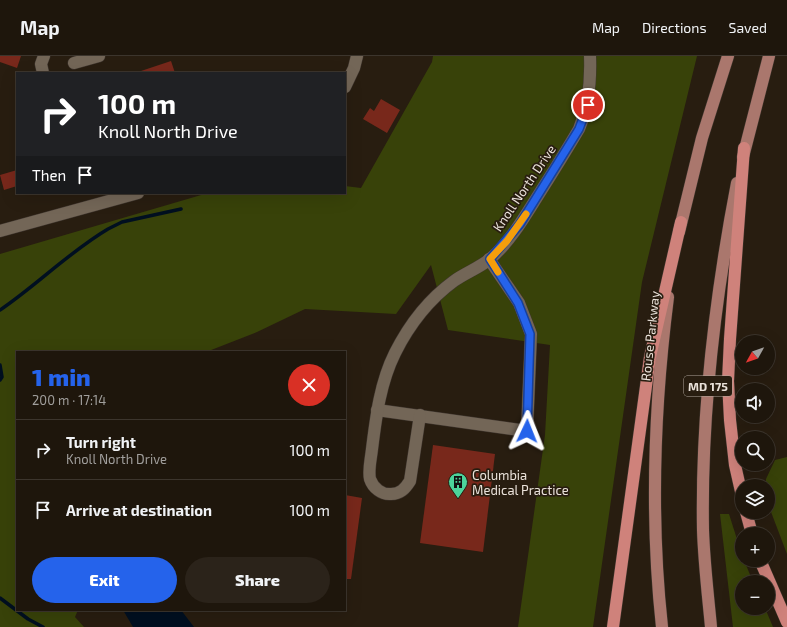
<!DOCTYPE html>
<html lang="en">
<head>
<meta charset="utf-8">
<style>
	:root { --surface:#1e160c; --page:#2b231a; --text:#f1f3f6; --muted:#a19f9d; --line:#3c352d; --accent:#2563eb }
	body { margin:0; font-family:"Exo 2",sans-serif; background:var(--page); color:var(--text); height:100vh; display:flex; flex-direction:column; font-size:15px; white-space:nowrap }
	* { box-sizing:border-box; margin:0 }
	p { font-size:13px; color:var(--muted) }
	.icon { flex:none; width:22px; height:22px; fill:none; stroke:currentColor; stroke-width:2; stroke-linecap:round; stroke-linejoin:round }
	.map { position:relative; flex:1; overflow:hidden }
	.details { position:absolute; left:16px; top:295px; width:330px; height:260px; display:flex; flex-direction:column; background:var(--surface); border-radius:0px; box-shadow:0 4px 16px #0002,0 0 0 1px var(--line) }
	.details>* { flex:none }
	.hud { position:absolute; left:16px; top:16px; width:330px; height:122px; border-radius:0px; box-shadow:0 4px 16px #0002,0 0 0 1px var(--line); background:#202124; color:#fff; overflow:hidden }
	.needle { width:26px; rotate:230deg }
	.tools { position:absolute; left:735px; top:279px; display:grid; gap:8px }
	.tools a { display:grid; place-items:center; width:40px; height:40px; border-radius:50%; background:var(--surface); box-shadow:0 4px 16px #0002,0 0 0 1px var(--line); font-size:20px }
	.pin { position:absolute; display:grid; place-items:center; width:34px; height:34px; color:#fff; margin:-17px; border:2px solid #fff; border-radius:50%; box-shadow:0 1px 4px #0007 }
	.me { position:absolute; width:44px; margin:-22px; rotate:2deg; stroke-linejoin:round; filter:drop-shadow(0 0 3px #0008) }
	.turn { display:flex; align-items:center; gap:14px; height:84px; padding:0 16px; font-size:18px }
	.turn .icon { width:52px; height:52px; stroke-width:2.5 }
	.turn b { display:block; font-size:28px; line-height:34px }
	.then { display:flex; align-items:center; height:38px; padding:0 16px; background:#0003; gap:8px; font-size:15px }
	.round { display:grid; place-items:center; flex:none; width:42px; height:42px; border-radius:21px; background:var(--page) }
	.summary { display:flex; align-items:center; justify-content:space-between; height:68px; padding:0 16px }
	h1 { font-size:24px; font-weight:800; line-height:30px; color:var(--accent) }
	.primary-button { display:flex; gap:8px; margin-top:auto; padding:8px 16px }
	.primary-button a { flex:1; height:46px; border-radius:24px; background:var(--accent); color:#fff; font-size:16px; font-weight:800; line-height:46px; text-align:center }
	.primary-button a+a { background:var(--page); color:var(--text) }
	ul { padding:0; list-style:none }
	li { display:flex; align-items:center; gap:12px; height:60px; padding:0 16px; border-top:1px solid var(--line) }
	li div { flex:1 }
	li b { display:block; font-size:15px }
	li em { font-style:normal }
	header { display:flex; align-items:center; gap:24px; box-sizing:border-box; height:56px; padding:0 20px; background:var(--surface); border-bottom:1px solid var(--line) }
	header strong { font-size:19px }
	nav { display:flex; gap:22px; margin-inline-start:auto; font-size:14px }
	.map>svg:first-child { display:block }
	.green { fill:#384209 }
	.water { fill:#000f20 }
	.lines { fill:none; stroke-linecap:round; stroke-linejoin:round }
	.stream { stroke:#000f20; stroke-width:3.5 }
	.building { fill:#78281b }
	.minor-casing { stroke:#403730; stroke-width:13 }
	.major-casing { stroke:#403730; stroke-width:13 }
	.highway-casing { stroke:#403730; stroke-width:13 }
	.minor { stroke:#736657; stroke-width:12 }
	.major { stroke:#aa776d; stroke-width:12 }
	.highway { stroke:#cf827b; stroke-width:12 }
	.route-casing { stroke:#184099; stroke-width:10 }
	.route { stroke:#2563eb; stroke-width:7 }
	.slow { stroke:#f59e0b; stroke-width:7 }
	.labels { text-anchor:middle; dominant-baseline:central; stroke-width:3.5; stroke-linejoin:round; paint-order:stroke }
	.shield { fill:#281d10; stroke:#b0a79d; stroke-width:1 }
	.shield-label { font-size:12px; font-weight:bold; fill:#eae2da }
	.street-label { font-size:13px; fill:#eae2da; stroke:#281d10 }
	.poi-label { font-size:13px; fill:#eae2da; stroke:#281d10; text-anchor:start }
</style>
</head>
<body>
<header>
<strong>Map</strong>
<nav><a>Map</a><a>Directions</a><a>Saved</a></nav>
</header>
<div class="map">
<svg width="787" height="571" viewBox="0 0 787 571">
	<rect width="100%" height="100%" fill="#281d10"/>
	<g class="green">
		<path d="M433,0H697L642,226L593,571H518L545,379L550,289L448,274L431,209L396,258L305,253L257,276L206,296L171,294L170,296H17V554H78L75,561L84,571H0V198L208,137H345V130L361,132L432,6Z"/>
		<path d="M787,401V498L768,448V430H766V423L775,404Z"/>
		<path d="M720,458H729L742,499V504H744L753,526H742V552H765L773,571H733Z"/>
	</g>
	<path class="water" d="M123,554H181L194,571H133Z"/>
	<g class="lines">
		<g class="stream">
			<path d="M0,254C37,229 69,196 108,173L122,166L181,153"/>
			<path d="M0,309L2,321L0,324"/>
			<path d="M0,542L28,563L43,571"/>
		</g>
	</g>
	<g class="building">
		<path d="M0,0H21L17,12L0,6Z"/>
		<path d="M171,5L175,17H141V15Z"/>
		<path d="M381,43L400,54L387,77L363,63L370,52L374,55Z"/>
		<path d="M17,114V130L4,134L0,119Z"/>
		<path d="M433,389L495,398L483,496L420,487Z"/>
		<path d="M345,439L362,442L351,523H345Z"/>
	</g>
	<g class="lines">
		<g class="minor-casing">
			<g id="minor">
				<path d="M74,7L99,0"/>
				<path d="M43,17L41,8L44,0"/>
				<path d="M345,31L354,12L357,0"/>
				<path d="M0,175L138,137"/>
				<path d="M377,354L527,375L531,278L519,247L489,203"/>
				<path d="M420,359L410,425C405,433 400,438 391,438C382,439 373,432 370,423C368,414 371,403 372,393C376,361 380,327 395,297C409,269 428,244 454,225C465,217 479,212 490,203C511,185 525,160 539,138C553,116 566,95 579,73C589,49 591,26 590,0"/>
			</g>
		</g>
		<g class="major-casing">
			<g id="major">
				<path d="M743,101L769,0"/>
				<path d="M679,176L702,82L728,0"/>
				<path d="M662,571C650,461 654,351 668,241"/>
				<path d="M711,571C708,539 704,506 703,474C701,357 715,241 737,127"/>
			</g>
		</g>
		<g class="highway-casing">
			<g id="highway">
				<path d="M742,440L735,409L730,364L728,325L730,283L744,92"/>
				<path d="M746,456L752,478"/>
				<path d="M760,504L787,566"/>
				<path d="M613,571L650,301L681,166"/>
			</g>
		</g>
		<use href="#minor" class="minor"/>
		<use href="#major" class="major"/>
		<use href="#highway" class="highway"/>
	</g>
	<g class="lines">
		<g class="route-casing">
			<path id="route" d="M527,375L530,278L518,247L490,203L520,168L579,73L588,49"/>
		</g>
		<use href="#route" class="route"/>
		<path class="slow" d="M498,216L490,203L507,185L526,158"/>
	</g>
	<defs>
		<g id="building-pin" transform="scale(1)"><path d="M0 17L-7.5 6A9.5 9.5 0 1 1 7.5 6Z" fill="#4cd49b" stroke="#281d10"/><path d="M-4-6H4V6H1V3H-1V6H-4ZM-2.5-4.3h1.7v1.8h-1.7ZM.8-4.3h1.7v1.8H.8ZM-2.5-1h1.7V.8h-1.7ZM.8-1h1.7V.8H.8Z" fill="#111"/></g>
	</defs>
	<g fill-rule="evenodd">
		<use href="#building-pin" x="458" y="426"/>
	</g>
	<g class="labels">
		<rect class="shield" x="684" y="320" width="48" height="20" rx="3"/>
		<g class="shield-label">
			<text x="708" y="330">MD 175</text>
		</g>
		<g class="street-label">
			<text transform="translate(524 132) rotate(-56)">Knoll North Drive</text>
			<text transform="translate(650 280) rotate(-84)">Rouse Parkway</text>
		</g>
		<g class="poi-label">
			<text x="472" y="419">Columbia<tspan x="472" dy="15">Medical Practice</tspan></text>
		</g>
	</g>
</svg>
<div class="tools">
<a><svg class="needle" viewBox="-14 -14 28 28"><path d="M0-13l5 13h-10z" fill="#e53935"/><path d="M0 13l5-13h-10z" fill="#a19f9d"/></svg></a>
<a><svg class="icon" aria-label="sound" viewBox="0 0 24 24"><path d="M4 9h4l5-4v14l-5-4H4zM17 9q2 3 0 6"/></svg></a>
<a><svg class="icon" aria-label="search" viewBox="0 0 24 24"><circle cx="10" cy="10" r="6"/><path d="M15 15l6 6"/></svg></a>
<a><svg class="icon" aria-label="layers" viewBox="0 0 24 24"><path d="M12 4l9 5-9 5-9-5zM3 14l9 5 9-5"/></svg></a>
<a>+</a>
<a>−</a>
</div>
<div class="pin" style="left:588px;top:49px;background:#d93025"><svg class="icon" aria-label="arrive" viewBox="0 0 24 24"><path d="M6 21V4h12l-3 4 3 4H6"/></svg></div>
<svg class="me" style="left:527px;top:375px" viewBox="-20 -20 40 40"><path d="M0-17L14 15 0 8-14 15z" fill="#2563eb" stroke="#fff" stroke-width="4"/></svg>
<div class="hud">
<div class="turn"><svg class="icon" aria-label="right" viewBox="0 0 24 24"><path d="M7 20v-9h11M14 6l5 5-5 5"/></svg><div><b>100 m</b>Knoll North Drive</div></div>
<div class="then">Then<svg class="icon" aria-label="arrive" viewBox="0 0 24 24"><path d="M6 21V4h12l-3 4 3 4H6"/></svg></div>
</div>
<section class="details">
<div class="summary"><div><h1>1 min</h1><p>200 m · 17:14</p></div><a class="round" style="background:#d93025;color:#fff"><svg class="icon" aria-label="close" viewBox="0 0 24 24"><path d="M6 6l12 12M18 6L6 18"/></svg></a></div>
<ul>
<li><svg class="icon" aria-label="right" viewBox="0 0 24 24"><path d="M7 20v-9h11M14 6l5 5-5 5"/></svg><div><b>Turn right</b><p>Knoll North Drive</p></div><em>100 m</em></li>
<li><svg class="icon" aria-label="arrive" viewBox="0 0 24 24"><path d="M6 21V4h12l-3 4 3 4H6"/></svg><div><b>Arrive at destination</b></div><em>100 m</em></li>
</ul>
<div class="primary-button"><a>Exit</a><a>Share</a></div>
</section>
</div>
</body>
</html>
